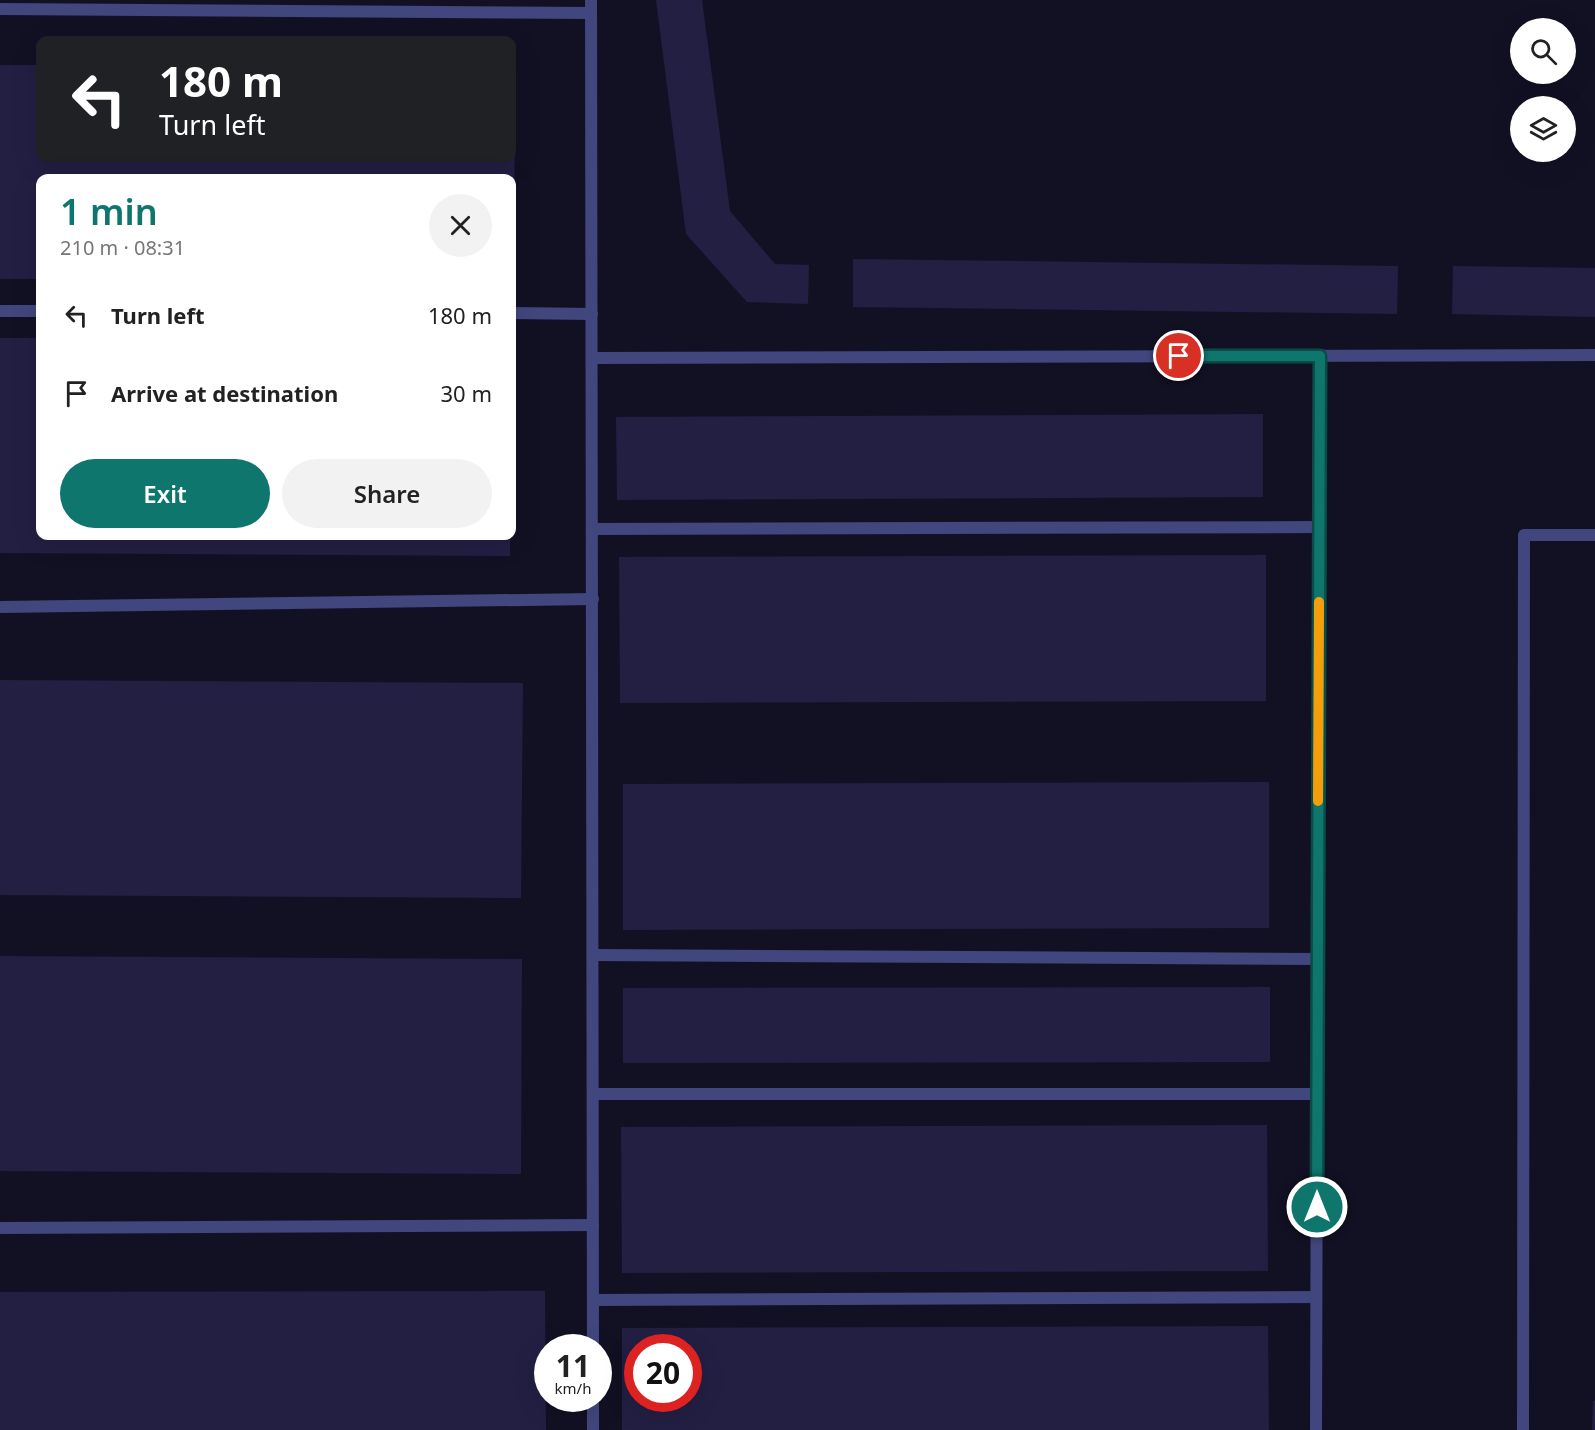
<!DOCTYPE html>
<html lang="en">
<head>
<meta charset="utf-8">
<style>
	:root { --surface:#fff; --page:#f2f2f2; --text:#222; --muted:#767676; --accent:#0f766e }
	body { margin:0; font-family:"Noto Sans",sans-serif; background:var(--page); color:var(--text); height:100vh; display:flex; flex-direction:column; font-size:22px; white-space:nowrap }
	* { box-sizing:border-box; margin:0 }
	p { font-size:20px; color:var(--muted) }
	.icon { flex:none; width:33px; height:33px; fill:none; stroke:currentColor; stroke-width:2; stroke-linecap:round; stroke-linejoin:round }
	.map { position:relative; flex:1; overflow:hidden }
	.details { position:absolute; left:36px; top:174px; width:480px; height:366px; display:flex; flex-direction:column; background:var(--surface); border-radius:12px; box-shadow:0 6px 24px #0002 }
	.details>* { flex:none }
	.banner { position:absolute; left:36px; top:36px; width:480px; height:126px; border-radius:12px; box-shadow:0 6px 24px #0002; background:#202124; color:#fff; overflow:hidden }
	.controls { position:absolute; left:1510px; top:18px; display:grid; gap:12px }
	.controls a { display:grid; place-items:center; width:66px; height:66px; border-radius:50%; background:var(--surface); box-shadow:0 6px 24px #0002; font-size:30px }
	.speed { position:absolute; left:534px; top:1334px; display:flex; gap:12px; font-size:30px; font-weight:700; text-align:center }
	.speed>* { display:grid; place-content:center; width:78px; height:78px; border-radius:50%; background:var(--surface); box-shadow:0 6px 24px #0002; line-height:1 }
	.speed small { font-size:15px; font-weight:400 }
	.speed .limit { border:9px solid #d22; background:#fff; color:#111 }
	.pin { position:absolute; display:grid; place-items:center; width:51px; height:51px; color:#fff; margin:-26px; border:3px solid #fff; border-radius:50%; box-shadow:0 2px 6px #0007 }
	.me { position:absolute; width:66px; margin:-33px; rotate:0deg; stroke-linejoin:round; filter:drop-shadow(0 0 4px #0008) }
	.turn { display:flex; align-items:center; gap:21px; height:126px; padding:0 24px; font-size:27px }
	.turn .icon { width:78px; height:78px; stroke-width:2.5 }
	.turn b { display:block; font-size:42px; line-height:51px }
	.round { display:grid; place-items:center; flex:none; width:63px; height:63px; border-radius:32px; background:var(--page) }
	.head { display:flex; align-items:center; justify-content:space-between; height:102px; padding:0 24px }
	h1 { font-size:36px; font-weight:600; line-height:45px; color:var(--accent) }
	.primary-button { display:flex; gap:12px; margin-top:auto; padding:12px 24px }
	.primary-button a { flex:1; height:69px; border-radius:36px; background:var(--accent); color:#fff; font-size:24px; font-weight:600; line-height:69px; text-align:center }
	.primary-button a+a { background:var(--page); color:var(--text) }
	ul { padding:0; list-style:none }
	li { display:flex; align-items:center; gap:18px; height:78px; padding:0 24px }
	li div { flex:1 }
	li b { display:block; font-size:22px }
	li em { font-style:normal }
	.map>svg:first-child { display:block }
	.building { fill:#221f43; fill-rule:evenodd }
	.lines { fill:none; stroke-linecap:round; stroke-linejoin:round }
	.service { stroke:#41477e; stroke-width:12 }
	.minor { stroke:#41477e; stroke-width:12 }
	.route-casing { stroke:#0a4d48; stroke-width:15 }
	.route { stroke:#0f766e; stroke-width:10 }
	.slow { stroke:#f59e0b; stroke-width:10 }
</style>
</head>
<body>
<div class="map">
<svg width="1595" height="1430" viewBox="0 0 1595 1430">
	<rect width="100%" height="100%" fill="#121124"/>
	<g class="building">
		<path d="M656,0H702L730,211L775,264L809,265L808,304L747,302L686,234Z"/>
		<path d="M0,65H40V158H512V68H515L514,282H512V178H40V279H0Z"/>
		<path d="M853,259L1398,266L1397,314L853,307Z"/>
		<path d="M1453,266L1595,268V317L1452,314Z"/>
		<path d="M0,338H40V536H510V556L0,553Z"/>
		<path d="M1263,414V497L617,500L616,417Z"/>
		<path d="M1266,555V701L620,703L619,557Z"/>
		<path d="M0,680L523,683L521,898L0,895Z"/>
		<path d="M1269,782V928L623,930V784Z"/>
		<path d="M0,956L522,959L521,1174L0,1171Z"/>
		<path d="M1270,987V1062L623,1063V988Z"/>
		<path d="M1267,1125L1268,1271L622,1273L621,1127Z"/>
		<path d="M545,1291L546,1430H0V1292Z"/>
		<path d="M1268,1326L1269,1430H622V1328ZM638,1347H688V1398H638Z"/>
		<path d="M1593,1401H1595V1430H1592Z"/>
	</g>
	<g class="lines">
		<g class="service">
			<path d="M0,9L591,13"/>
			<path d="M0,311H40"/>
			<path d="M512,313L592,314"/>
			<path d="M592,358L1595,355"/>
			<path d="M592,529L1319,527"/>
			<path d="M0,607L593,599"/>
			<path d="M593,955L1317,959"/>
			<path d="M593,1094H1317"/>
			<path d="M0,1228L593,1225"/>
			<path d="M593,1300L1316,1297"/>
			<path d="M1316,1430L1319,356"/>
			<path d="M1523,1430L1524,535H1595"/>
		</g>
		<g class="minor">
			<path d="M591,0L593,1347"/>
			<path d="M593,1398V1430"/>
		</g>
	</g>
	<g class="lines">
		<g class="route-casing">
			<path id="route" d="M1179,356H1320L1317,1207"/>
		</g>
		<use href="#route" class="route"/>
		<path class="slow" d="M1318,801L1319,602"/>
	</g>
</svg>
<div class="controls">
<a><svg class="icon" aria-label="search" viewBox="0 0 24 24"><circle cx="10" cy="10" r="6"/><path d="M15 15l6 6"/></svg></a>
<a><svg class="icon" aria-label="layers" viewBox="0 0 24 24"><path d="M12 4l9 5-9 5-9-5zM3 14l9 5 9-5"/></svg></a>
</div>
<div class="speed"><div>11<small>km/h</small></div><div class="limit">20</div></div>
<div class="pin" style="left:1179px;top:356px;background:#d93025"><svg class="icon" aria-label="arrive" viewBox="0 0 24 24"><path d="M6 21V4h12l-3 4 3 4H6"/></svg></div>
<svg class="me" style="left:1317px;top:1207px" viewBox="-20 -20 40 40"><circle r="17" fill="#0f766e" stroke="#fff" stroke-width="3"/><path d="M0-11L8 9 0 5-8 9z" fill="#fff"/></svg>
<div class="banner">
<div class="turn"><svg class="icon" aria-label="left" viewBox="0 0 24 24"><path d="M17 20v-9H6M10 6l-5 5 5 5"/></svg><div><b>180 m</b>Turn left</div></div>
</div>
<section class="details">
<div class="head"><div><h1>1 min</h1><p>210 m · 08:31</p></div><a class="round"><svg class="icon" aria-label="close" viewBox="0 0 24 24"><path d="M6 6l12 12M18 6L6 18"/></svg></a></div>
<ul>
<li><svg class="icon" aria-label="left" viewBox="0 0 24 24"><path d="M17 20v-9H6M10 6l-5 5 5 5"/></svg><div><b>Turn left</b></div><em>180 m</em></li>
<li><svg class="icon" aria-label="arrive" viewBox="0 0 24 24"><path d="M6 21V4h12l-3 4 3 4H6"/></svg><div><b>Arrive at destination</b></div><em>30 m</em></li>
</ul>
<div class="primary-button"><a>Exit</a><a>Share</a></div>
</section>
</div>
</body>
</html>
